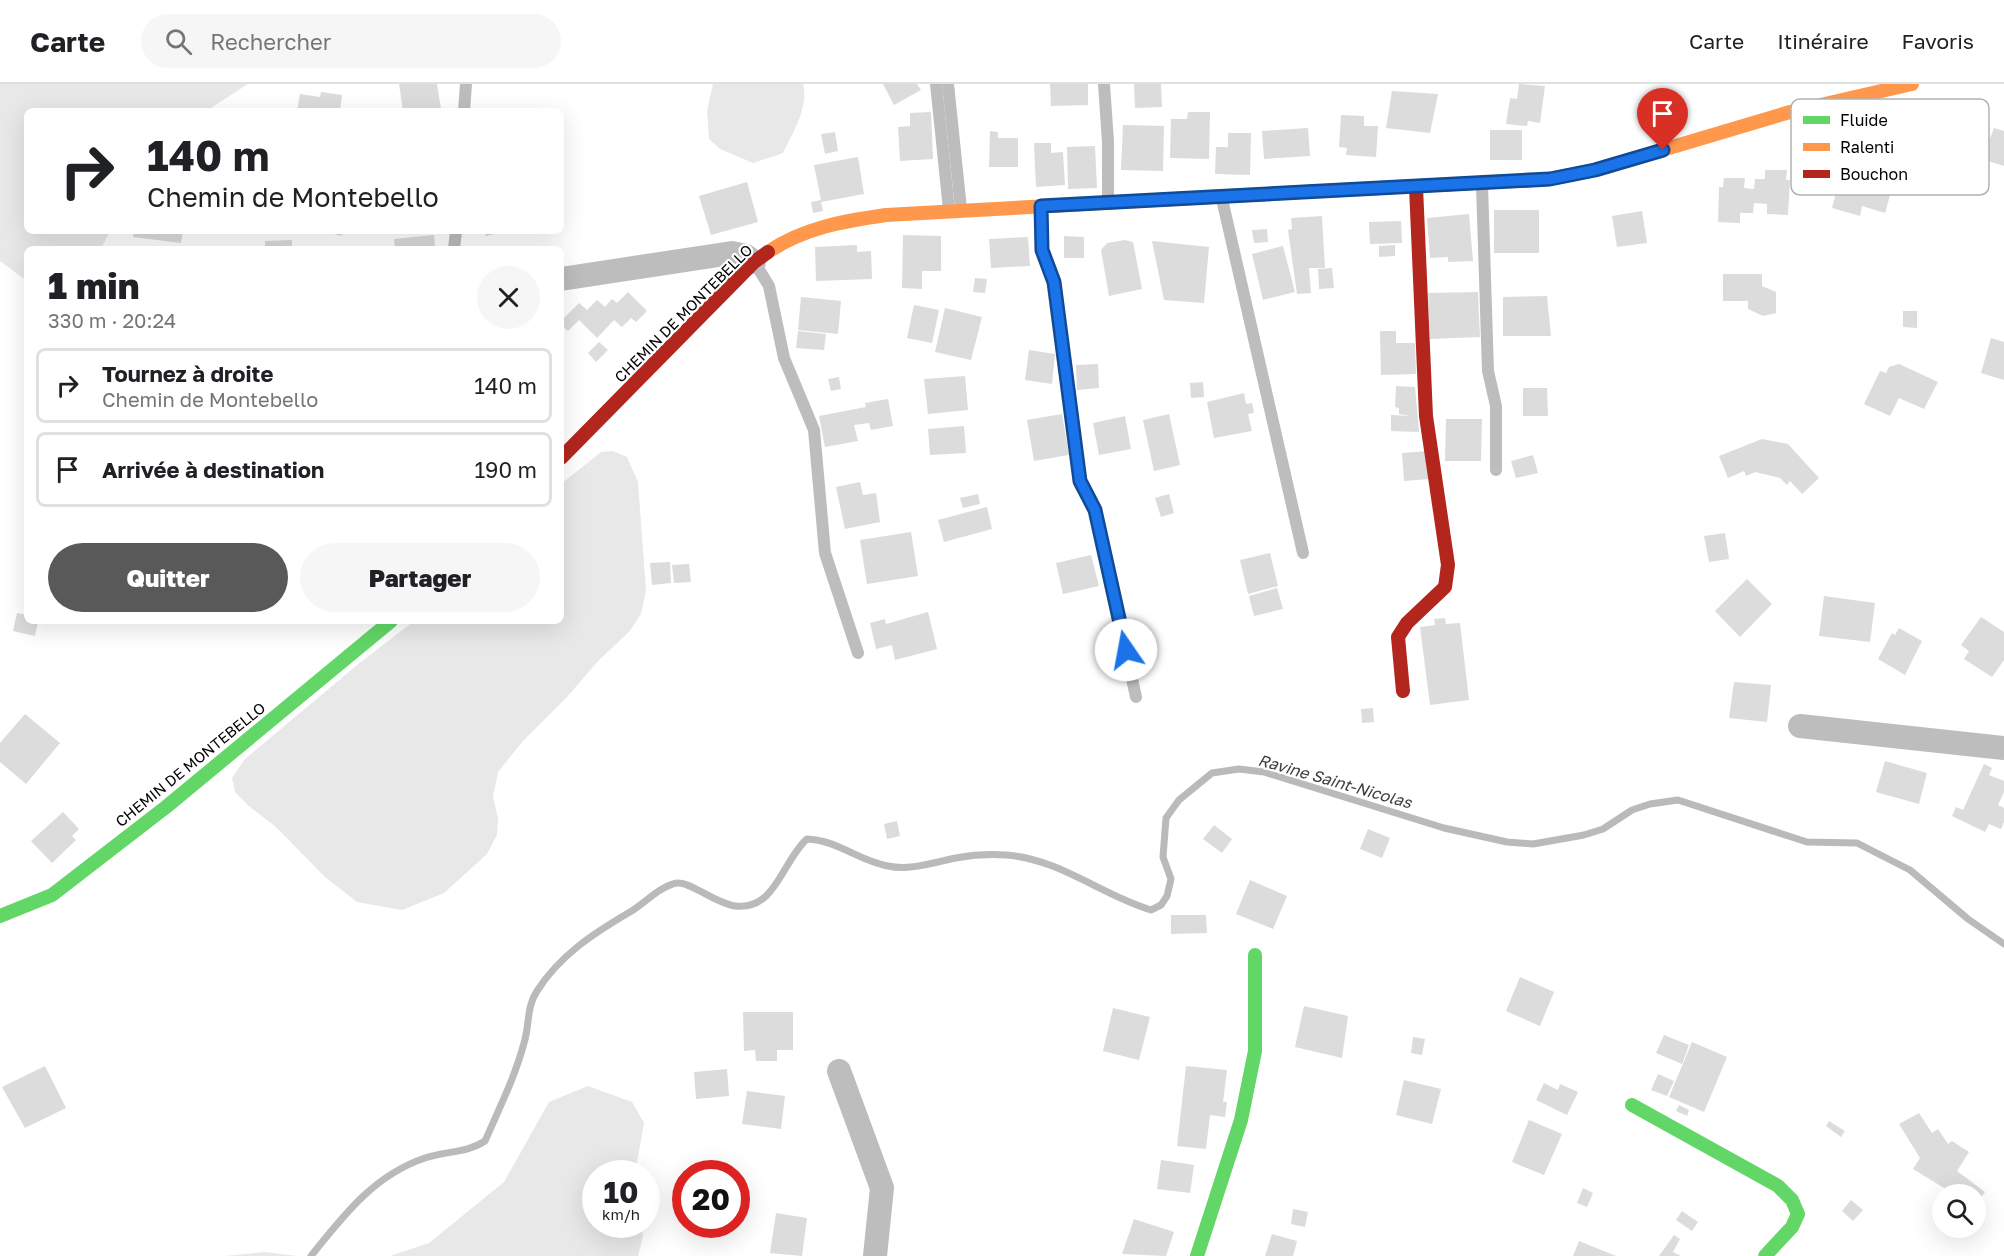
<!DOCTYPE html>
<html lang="fr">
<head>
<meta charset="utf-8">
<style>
	:root { --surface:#fff; --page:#f6f6f6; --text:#202124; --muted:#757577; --line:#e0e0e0; --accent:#595959 }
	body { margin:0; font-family:"Golos Text",sans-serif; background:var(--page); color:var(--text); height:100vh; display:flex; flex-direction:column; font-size:22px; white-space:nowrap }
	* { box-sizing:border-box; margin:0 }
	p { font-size:20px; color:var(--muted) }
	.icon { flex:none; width:33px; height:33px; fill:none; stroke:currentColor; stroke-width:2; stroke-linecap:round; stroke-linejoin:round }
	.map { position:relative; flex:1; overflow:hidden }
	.drawer { position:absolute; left:24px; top:162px; width:540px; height:378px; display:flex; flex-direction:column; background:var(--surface); border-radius:9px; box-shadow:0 6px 24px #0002 }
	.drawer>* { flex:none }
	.banner { position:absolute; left:24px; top:24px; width:540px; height:126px; border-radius:9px; box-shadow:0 6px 24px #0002; background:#fff; color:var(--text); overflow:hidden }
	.fabs { position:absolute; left:1932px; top:1100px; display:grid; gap:12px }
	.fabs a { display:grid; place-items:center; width:54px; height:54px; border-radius:50%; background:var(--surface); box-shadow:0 6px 24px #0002; font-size:30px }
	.speed { position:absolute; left:582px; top:1076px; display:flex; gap:12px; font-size:30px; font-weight:700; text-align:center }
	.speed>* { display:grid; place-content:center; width:78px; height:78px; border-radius:50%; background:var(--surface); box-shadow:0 6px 24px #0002; line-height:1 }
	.speed small { font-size:15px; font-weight:400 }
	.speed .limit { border:9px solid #d22; background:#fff; color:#111 }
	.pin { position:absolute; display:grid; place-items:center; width:51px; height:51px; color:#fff; margin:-62px -26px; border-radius:50% 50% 50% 0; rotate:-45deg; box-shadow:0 0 6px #0007 }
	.pin .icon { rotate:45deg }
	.me { position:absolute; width:66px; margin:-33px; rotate:348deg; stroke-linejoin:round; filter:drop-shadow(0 0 4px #0008) }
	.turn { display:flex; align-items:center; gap:21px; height:126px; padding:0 24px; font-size:27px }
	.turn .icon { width:78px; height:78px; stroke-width:2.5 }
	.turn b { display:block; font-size:42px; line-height:51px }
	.round { display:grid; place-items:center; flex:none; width:63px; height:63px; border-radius:32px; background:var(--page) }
	.headline { display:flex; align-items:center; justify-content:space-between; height:102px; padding:0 24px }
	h1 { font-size:36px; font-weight:800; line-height:45px }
	.primary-button { display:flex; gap:12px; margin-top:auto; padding:12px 24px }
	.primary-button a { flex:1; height:69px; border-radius:36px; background:var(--accent); color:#fff; font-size:24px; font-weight:800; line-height:69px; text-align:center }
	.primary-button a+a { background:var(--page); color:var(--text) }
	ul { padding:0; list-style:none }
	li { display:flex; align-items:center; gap:18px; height:75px; margin:0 12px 9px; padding:0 12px; border:3px solid var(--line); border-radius:9px }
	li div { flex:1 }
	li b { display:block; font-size:22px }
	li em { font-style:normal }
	header { display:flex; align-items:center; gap:36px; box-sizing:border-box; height:84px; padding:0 30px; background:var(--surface); border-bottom:2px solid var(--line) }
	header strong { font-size:28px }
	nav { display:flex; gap:33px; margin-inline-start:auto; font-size:21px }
	.search { width:420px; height:54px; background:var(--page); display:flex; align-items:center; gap:15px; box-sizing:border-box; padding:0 21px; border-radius:33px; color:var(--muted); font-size:22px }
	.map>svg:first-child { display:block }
	.green { fill:#e8e8e8 }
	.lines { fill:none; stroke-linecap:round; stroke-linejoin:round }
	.stream { stroke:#bababa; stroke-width:7 }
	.building { fill:#dcdcdc }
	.lane { stroke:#bdbdbd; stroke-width:12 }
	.street { stroke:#bdbdbd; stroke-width:24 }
	.fast { stroke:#63d668; stroke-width:14 }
	.slow { stroke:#ff974d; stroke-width:14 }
	.jam { stroke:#b3261e; stroke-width:14 }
	.route-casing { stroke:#114b97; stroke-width:15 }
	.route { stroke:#1a73e8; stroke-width:10 }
	.labels { text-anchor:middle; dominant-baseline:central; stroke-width:4.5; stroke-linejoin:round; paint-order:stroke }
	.street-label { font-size:15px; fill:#000; stroke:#fff }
	.water-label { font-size:16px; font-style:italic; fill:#3e3e3e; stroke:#fff }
	.key { fill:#fff; stroke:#b2b2b2; stroke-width:1.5 }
	.key-label { font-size:16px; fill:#000 }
</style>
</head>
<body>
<header>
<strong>Carte</strong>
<div class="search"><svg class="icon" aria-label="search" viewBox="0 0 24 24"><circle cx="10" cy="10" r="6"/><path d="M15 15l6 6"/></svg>Rechercher</div>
<nav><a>Carte</a><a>Itinéraire</a><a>Favoris</a></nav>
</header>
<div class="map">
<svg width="2004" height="1172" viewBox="0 0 2004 1172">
	<rect width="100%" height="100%" fill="#fff"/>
	<g class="green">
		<path d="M0,0H248L206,27H27V147H110L101,165H27V197L0,177Z"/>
		<path d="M713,0H803C809,22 793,49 783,69L753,79L720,65L709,55L707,27Z"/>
		<path d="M613,367L627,373L638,398L646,507L641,530L629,548L598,577L567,613L523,657L498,688L493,713L498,734L497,751L487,770L444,809L402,826L357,818L325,793L276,743L250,723L235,708L232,694L245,675L357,581L414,537H561V400L601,368Z"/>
		<path d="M588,1002L632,1018L644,1039L635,1089H596V1140H641L643,1152L638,1172H390L429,1159L504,1098L549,1018Z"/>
		<path d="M265,1168L297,1172H225Z"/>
	</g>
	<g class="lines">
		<path class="stream" d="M311,1172C343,1132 374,1091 425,1074C446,1067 467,1069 485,1057C499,1025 515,993 524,959C530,940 526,924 537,907C560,871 594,849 630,828C645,819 660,802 677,799C690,797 714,819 735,822C776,827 782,777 807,755C837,756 859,777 888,782C910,787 935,778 956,774C972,771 990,770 1006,771C1060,775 1101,811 1151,826L1161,821L1167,812L1171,795L1163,773L1166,734L1179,716L1212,689L1239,685L1264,688L1444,744L1507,758L1533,760L1584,751L1603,745L1632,726L1650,720L1678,716L1807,758L1857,759L1910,786L1968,835L2004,860"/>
	</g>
	<g class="building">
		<path d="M399,0H437L441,25L403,27Z"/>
		<path d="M883,0H917L921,6L894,21Z"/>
		<path d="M1050,0H1088V21L1051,22Z"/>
		<path d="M1134,0H1161L1162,23L1135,24Z"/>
		<path d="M1519,0L1545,2L1540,39L1528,37L1527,42L1506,40L1510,14L1517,15Z"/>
		<path d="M1392,7L1438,10L1430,49L1386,44Z"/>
		<path d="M321,8L342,11L340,27H297L300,10L320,13Z"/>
		<path d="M931,28L933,75L900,77L898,43L910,42V29Z"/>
		<path d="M1188,28H1210L1209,75L1170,74L1171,35H1187Z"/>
		<path d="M1341,31L1364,32V42H1378L1376,73L1346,71L1347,64L1339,63Z"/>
		<path d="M1123,41L1164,42L1163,87L1121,86Z"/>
		<path d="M1308,44L1310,72L1264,75L1262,47Z"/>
		<path d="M1994,44L2004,47V82L1982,75Z"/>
		<rect x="1490" y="46" width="32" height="30"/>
		<path d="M990,47L998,48V54H1018V83H989Z"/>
		<path d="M835,48L838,67L825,70L821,50Z"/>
		<path d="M1228,49H1251L1250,91L1215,90L1216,63H1228Z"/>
		<path d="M1034,59H1051V69L1063,68L1065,101L1036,103Z"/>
		<path d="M1095,62L1097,104L1068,105L1067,63Z"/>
		<path d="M1856,72L1873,82L1870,90L1894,97L1885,129L1862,122L1860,132L1832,124L1836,109L1827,107L1835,81L1844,84L1847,74L1855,77Z"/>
		<path d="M858,73L864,110L821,118L823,127L813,129L811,118L821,116L814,81Z"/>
		<path d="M1765,86H1787L1786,96H1790L1788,131L1767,130V120L1754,119L1753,129H1740V139L1718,138L1719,103H1723L1724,94H1745L1744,104L1754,105L1755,95H1765Z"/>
		<path d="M747,98L758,138L711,151L699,112Z"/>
		<rect x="1494" y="126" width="45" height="43"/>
		<path d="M1642,127L1647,159L1617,163L1612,132Z"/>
		<path d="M1469,130L1473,177L1448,178V173L1430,174L1427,134Z"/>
		<path d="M1322,132L1325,184H1309L1311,209L1297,210L1288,146L1292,145L1291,134Z"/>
		<path d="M1401,137L1402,159L1370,160L1369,138Z"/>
		<path d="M1267,145L1268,158L1254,159L1252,146Z"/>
		<path d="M134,147H183L181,159L133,153Z"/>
		<path d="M326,147H343L341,152Z"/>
		<path d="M484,147H502V148L486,152Z"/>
		<path d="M434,151L435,162L426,165H395L394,155Z"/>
		<path d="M903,151L941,152V187H922V205L902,204Z"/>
		<path d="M1064,152L1084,153V174H1064Z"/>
		<path d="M1028,153L1030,182L991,184L989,155Z"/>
		<path d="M292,156V165H265V157Z"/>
		<path d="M1125,156L1133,158L1142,205L1109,212L1101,166L1107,159Z"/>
		<path d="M1152,157L1209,163L1204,219L1164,216Z"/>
		<path d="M857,161V168L871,167L872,195L816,197L815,163Z"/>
		<path d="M1395,161V172L1379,173V162Z"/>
		<path d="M1283,162L1295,208L1263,216L1252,170Z"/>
		<path d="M1332,184L1334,204L1319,205L1318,185Z"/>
		<path d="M1723,190H1762V202L1776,208V229L1763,232L1748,225V217H1723Z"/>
		<path d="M975,194L987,195L985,209L973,208Z"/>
		<path d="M628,208L647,227L636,238L631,234L622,243L614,236L597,254L579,236L568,247L561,241V237L579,219L587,226L597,216L605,223L612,215L617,219Z"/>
		<path d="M1478,208L1480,253L1430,255L1428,209Z"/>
		<path d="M1547,212L1551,252H1503V213Z"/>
		<path d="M801,213L841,217L838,250L798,246Z"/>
		<path d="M914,221L939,226L932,259L907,254Z"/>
		<path d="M945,224L982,233L971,276L935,268Z"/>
		<path d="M1903,227H1917V244L1903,243Z"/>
		<path d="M798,247L826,250L824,266L796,264Z"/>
		<path d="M1380,247H1396V259H1415L1416,290L1381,291Z"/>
		<path d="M1991,254L2004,258V296L1981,289Z"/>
		<path d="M599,258L608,266L596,278L588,269Z"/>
		<path d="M1029,266L1055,270L1052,300L1025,296Z"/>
		<path d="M1098,280L1099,304L1077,306L1076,281Z"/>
		<path d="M1899,280L1938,298L1924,325L1899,314L1890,332L1864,320L1880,287L1886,289L1889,283Z"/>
		<path d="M965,292L968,326L928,330L924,295Z"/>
		<path d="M839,293L841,305L831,307L828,295Z"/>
		<path d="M1203,298L1204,313L1191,314L1190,299Z"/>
		<path d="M1396,302L1415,303L1419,348L1391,347V331L1411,332L1399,330V324L1395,323Z"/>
		<path d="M1523,304H1547L1548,332H1523Z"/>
		<path d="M1244,309L1246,320L1252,319L1254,329L1248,330L1252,347L1214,354L1207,318Z"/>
		<path d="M888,315L893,342L871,346L869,339L854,341L858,357L825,363L819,332L866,323L865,319Z"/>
		<path d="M1062,330L1069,371L1034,377L1027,336Z"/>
		<path d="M1169,330L1180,381L1154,387L1143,336Z"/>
		<path d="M1125,332L1131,365L1099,371L1093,339Z"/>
		<path d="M1446,335H1482L1481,377H1445Z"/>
		<path d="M964,342L966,369L930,371L928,345Z"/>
		<path d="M1762,355L1788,360L1819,394L1802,410L1790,397L1787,401L1780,394L1755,388L1746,392L1744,387L1728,394L1719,372Z"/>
		<path d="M1427,367L1429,395L1404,397L1402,369Z"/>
		<path d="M1533,371L1538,389L1516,394L1511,377Z"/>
		<path d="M860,398L863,411L876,409L880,438L845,445L836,403Z"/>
		<path d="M978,410L980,420L963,424L960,414Z"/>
		<path d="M1169,410L1174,429L1161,433L1155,414Z"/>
		<path d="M987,423L992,445L944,458L938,436Z"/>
		<path d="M911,448L918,492L867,500L860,456Z"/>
		<path d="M1725,449L1729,475L1709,478L1704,452Z"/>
		<path d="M1270,469L1278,502L1248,510L1240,476Z"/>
		<path d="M1091,471L1099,502L1063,510L1056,479Z"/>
		<path d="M670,478L671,499L652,501L650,479Z"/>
		<path d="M689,480L691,498L674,499L672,481Z"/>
		<path d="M1747,495L1772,520L1740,553L1715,527Z"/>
		<path d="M1277,504L1283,525L1254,532L1249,512Z"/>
		<path d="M1824,512L1875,519L1870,558L1819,552Z"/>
		<path d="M928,528L937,565L895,576L892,561L876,565L870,539L885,535L886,540Z"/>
		<path d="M17,529L27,531V537H38L35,552L13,547Z"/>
		<path d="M1981,533L2004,548V576L1992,593L1964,575L1969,567L1961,561Z"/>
		<path d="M1445,534L1446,540L1460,539L1469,616L1430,621L1420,543L1435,541L1434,535Z"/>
		<path d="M1899,544L1922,557L1905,591L1878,575L1892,549L1895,551Z"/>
		<path d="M1734,598L1771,601L1767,638L1729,634Z"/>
		<path d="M1373,624L1374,638L1362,639L1361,625Z"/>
		<path d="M25,630L60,659L26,700L0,678V659Z"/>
		<path d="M1885,677L1927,689L1919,720L1876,708Z"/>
		<path d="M1984,680L1992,684L1989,691L2004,697V708L1998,721L2004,724V738L2001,745L1989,740L1985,748L1952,732L1956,723L1963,726Z"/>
		<path d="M63,728L79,745L72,752L76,756L52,779L31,757Z"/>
		<path d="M897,737L900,752L887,755L884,740Z"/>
		<path d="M1214,741L1232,755L1222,769L1203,755Z"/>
		<path d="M1368,745L1390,754L1382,774L1360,765Z"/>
		<path d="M1250,796L1287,812L1273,845L1236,830Z"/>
		<path d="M1171,831H1206L1207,849L1171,850Z"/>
		<path d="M1520,893L1554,908L1540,942L1506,927Z"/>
		<path d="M1304,922L1348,932L1342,974L1295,963Z"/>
		<path d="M1113,924L1150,933L1139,976L1103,967Z"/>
		<path d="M743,928H793V966H777V977H756L755,966L744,967Z"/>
		<path d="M1664,951L1689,961L1682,980L1656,969Z"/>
		<path d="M1413,953L1425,955L1422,971L1411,969Z"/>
		<path d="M1692,958L1727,973L1704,1028L1669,1013Z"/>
		<path d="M45,982L66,1024L25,1044L2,1003Z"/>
		<path d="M1186,982L1227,986L1223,1018H1227L1225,1033L1210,1031L1206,1065L1177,1062Z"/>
		<path d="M727,985L729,1012L696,1015L694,988Z"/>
		<path d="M1658,990L1674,997L1667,1012L1651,1006Z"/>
		<path d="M1404,996L1441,1005L1432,1040L1396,1031Z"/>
		<path d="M1544,999L1558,1006L1560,1000L1578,1008L1567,1031L1536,1016Z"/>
		<path d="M747,1007L785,1012L781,1045L742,1040Z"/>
		<path d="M1679,1021L1689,1026L1687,1032L1676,1027Z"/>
		<path d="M1919,1029L1932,1049L1938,1045L1948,1060L1952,1057L1969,1068L1957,1087L1985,1108L1976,1120V1110L1949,1107L1913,1085L1920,1074L1899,1040Z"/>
		<path d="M1529,1036L1562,1050L1544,1091L1512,1078Z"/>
		<path d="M1829,1037L1845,1047L1841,1053L1826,1042Z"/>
		<path d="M1161,1076L1194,1081L1190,1109L1157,1105Z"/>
		<path d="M1583,1104L1593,1109L1587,1123L1577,1119Z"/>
		<path d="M1851,1116L1863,1126L1853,1137L1842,1127Z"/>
		<path d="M1293,1125L1308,1128L1305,1143L1291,1140Z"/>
		<path d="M1682,1127L1698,1138L1692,1147L1676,1136Z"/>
		<path d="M776,1129L807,1134L802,1172L770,1169Z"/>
		<path d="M1134,1135L1174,1148L1166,1172L1122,1170Z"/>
		<path d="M1272,1150L1297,1157L1293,1172H1265Z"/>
		<path d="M1674,1151L1680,1155L1673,1168L1681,1172H1659Z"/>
		<path d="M1579,1157L1616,1172H1573Z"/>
	</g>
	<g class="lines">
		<g class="lane">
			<path d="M936,0L949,126"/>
			<path d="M948,0L961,125"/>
			<path d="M1104,0L1108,58V117"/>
			<path d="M464,27L466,0"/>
			<path d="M1482,101L1488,287L1496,322V386"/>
			<path d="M1222,115L1303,469"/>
			<path d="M1041,123L1042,166L1054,198L1080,397L1095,426L1136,613"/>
			<path d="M454,165L456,147"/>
			<path d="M755,179L769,202L784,274L814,346L825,469L858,569"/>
		</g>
		<g class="street">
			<path d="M561,195L732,169L746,172L754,178"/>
			<path d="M1800,642L2004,664"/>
			<path d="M839,987L882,1104L875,1172"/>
		</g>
		<g class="fast">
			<path d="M1229,112L1494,98"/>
			<path d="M0,832L52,811L166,723L391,537"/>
			<path d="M1632,1021L1778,1102L1792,1116L1798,1130L1792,1143L1765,1172"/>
			<path d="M1197,1172L1241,1036L1255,967V871"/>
		</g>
		<g class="slow">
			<path d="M1494,98L1550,95L1595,86L1790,28L1912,0"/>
			<path d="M768,168C803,144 844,137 886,131L1229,112"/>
		</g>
		<g class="jam">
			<path d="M561,374L754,178L768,168"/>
			<path d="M1403,607L1398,553L1407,539L1445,503L1448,481L1426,332L1416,103"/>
		</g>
	</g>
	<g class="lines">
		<g class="route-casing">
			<path id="route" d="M1126,566L1095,426L1080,397L1054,198L1042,166L1041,122L1550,95L1595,86L1663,66"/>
		</g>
		<use href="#route" class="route"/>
	</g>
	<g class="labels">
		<g class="street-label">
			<text transform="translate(683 229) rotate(-45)">CHEMIN DE MONTEBELLO</text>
			<text transform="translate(190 680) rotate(-39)">CHEMIN DE MONTEBELLO</text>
		</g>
		<g class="water-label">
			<text transform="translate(1335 697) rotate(16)">Ravine Saint-Nicolas</text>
		</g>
	</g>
	<rect x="1791" y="15" width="198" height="96" rx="9" class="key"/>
	<rect x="1803" y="32" width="27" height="8" fill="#63d668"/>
	<rect x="1803" y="59" width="27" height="8" fill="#ff974d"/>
	<rect x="1803" y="86" width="27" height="8" fill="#b3261e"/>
	<g class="key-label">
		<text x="1840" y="42">Fluide</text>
		<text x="1840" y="69">Ralenti</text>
		<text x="1840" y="96">Bouchon</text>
	</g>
</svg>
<div class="fabs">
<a><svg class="icon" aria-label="search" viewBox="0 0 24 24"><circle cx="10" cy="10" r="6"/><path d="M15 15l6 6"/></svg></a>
</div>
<div class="speed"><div>10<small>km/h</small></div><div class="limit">20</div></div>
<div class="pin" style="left:1663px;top:66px;background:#d93025"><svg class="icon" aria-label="arrive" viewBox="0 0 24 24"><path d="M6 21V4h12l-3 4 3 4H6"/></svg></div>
<svg class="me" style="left:1126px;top:566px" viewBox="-20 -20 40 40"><circle r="19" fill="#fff"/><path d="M0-13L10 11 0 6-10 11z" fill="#1a73e8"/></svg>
<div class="banner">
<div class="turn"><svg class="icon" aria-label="right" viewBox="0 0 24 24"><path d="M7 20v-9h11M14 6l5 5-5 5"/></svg><div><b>140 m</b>Chemin de Montebello</div></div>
</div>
<section class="drawer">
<div class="headline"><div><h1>1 min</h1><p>330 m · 20:24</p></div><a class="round"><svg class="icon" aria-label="close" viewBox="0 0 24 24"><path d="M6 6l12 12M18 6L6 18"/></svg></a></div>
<ul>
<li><svg class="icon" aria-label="right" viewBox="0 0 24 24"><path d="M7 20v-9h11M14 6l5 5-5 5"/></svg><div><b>Tournez à droite</b><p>Chemin de Montebello</p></div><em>140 m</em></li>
<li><svg class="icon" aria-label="arrive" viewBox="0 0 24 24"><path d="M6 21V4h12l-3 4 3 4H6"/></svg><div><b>Arrivée à destination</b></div><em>190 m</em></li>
</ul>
<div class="primary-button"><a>Quitter</a><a>Partager</a></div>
</section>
</div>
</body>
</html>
